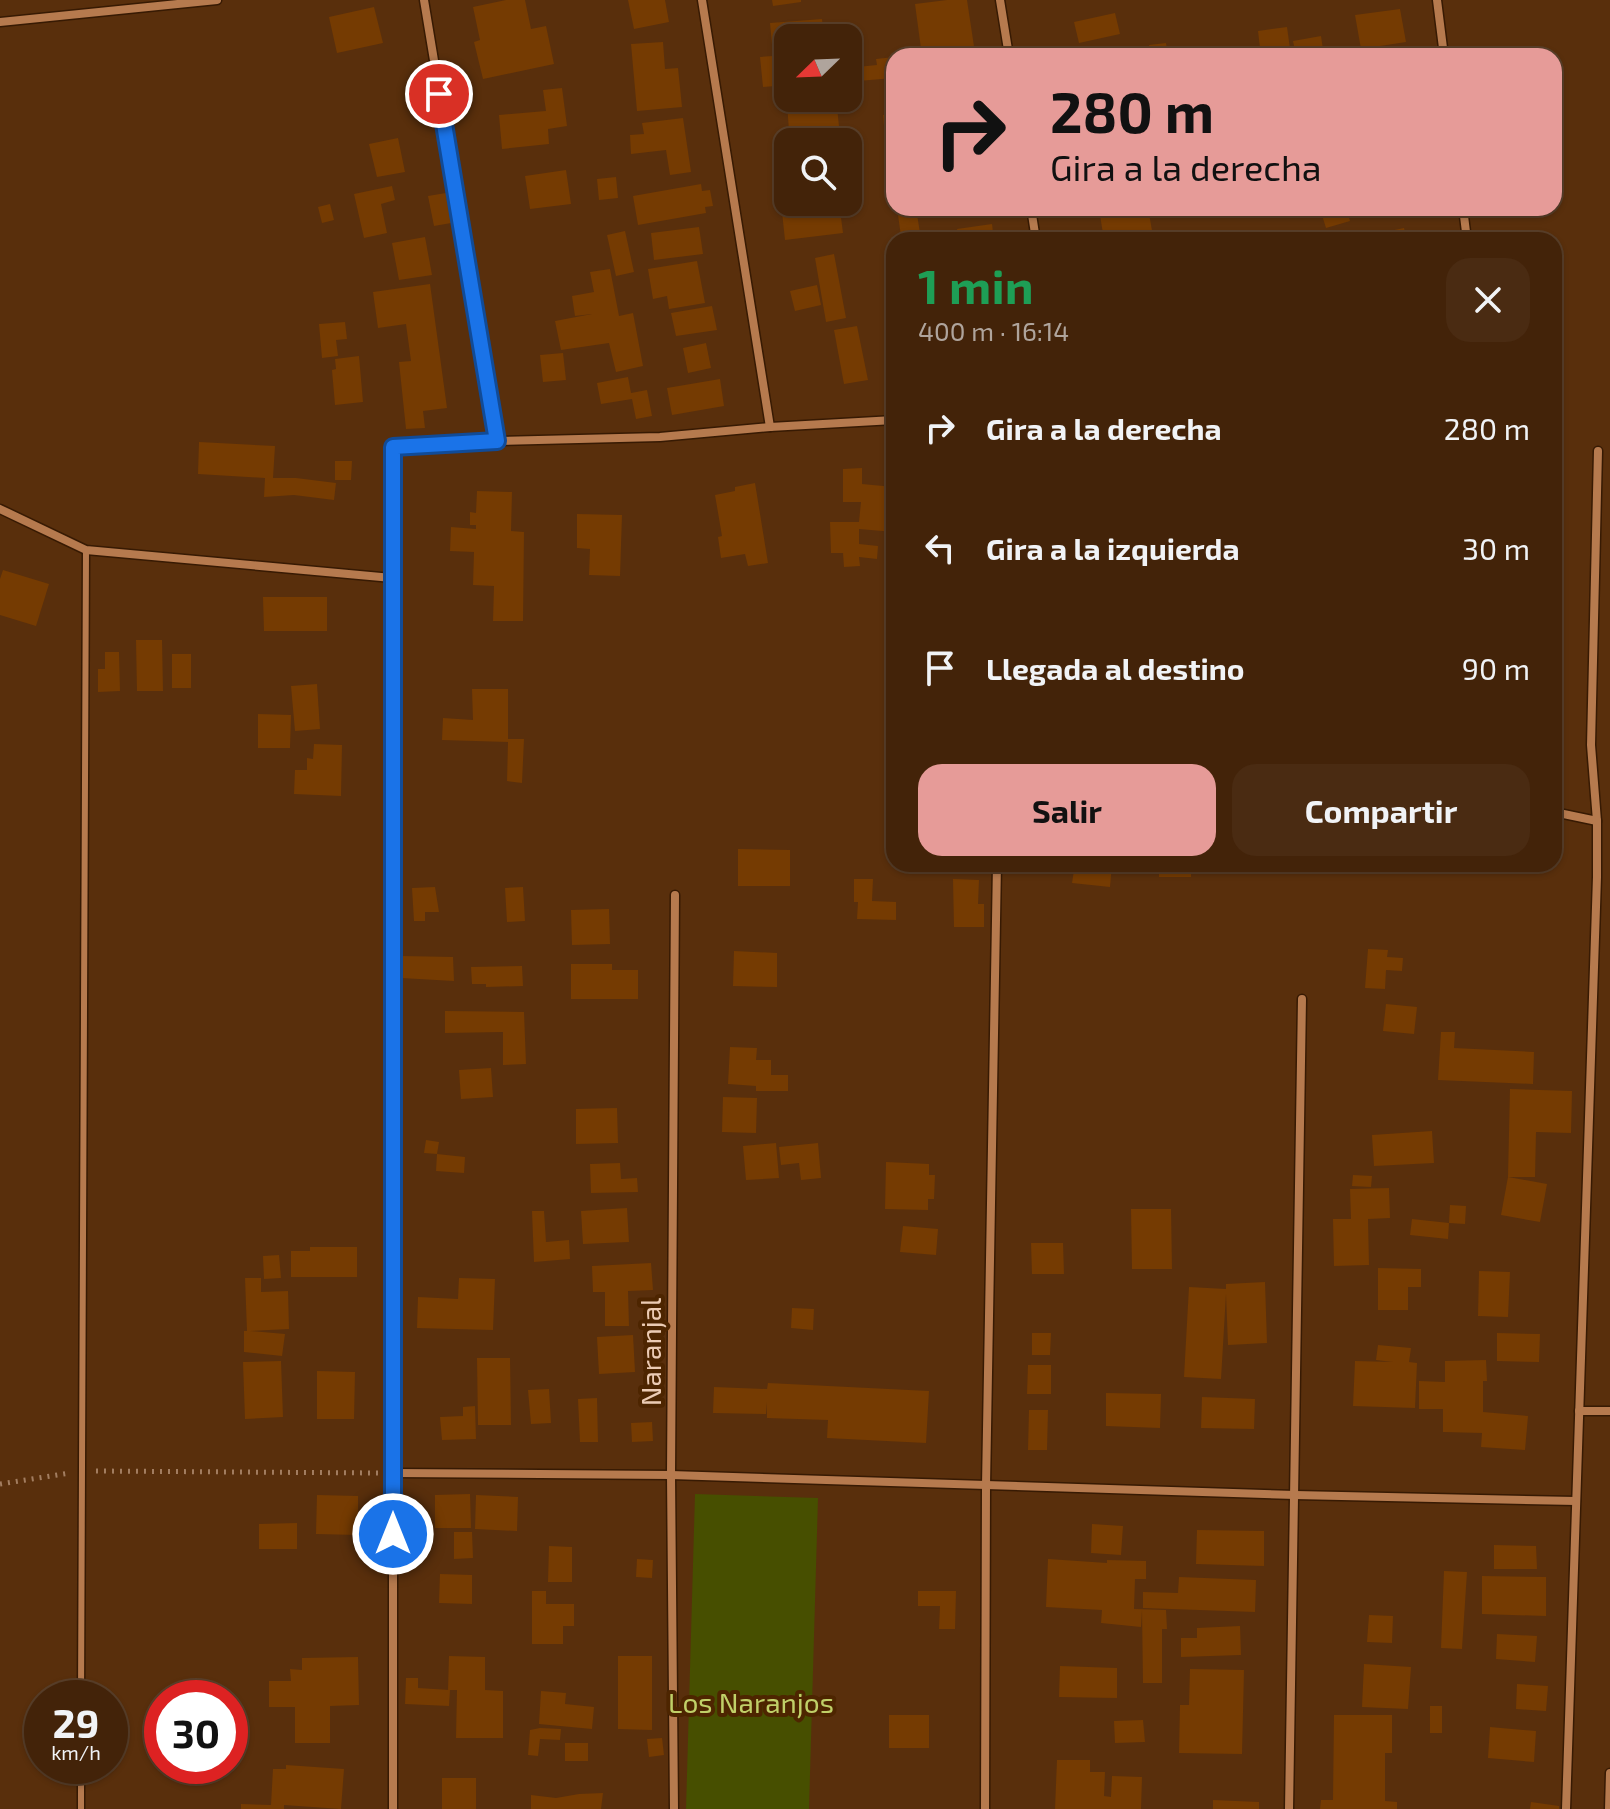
<!DOCTYPE html>
<html lang="es">
<head>
<meta charset="utf-8">
<style>
	:root { --surface:#432309; --page:#4a2b12; --text:#f1f3f6; --muted:#afa49c; --line:#5b402a; --accent:#e69b98 }
	body { margin:0; font-family:"Exo 2",sans-serif; background:var(--page); color:var(--text); height:100vh; display:flex; flex-direction:column; font-size:30px; white-space:nowrap }
	* { box-sizing:border-box; margin:0 }
	p { font-size:26px; color:var(--muted) }
	.icon { flex:none; width:44px; height:44px; fill:none; stroke:currentColor; stroke-width:2; stroke-linecap:round; stroke-linejoin:round }
	.map { position:relative; flex:1; overflow:hidden }
	.side { position:absolute; left:886px; top:232px; width:676px; height:640px; display:flex; flex-direction:column; background:var(--surface); border-radius:24px; box-shadow:0 2px 6px #0004,0 0 0 2px var(--line) }
	.side>* { flex:none }
	.hud { position:absolute; left:886px; top:48px; width:676px; height:168px; border-radius:24px; box-shadow:0 2px 6px #0004,0 0 0 2px var(--line); background:#e69b98; color:#111; overflow:hidden }
	.needle { width:52px; rotate:247deg }
	.buttons { position:absolute; left:774px; top:24px; display:grid; gap:16px }
	.buttons a { display:grid; place-items:center; width:88px; height:88px; border-radius:16px; background:var(--surface); box-shadow:0 2px 6px #0004,0 0 0 2px var(--line); font-size:40px }
	.speed { position:absolute; left:24px; top:1680px; display:flex; gap:16px; font-size:40px; font-weight:700; text-align:center }
	.speed>* { display:grid; place-content:center; width:104px; height:104px; border-radius:50%; background:var(--surface); box-shadow:0 2px 6px #0004,0 0 0 2px var(--line); line-height:1 }
	.speed small { font-size:20px; font-weight:400 }
	.speed .limit { border:12px solid #d22; background:#fff; color:#111 }
	.pin { position:absolute; display:grid; place-items:center; width:68px; height:68px; color:#fff; margin:-34px; border:4px solid #fff; border-radius:50%; box-shadow:0 2px 8px #0007 }
	.me { position:absolute; width:88px; margin:-44px; rotate:0deg; stroke-linejoin:round; filter:drop-shadow(0 0 6px #0008) }
	.turn { display:flex; align-items:center; gap:28px; height:168px; padding:0 32px; font-size:36px }
	.turn .icon { width:104px; height:104px; stroke-width:2.5 }
	.turn b { display:block; font-size:56px; line-height:68px }
	.round { display:grid; place-items:center; flex:none; width:84px; height:84px; border-radius:24px; background:var(--page) }
	.overview { display:flex; align-items:center; justify-content:space-between; height:136px; padding:0 32px }
	h1 { font-size:48px; font-weight:700; line-height:60px; color:#1e9e55 }
	.cta { display:flex; gap:16px; margin-top:auto; padding:16px 32px }
	.cta a { flex:1; height:92px; border-radius:24px; background:var(--accent); color:#111; font-size:32px; font-weight:700; line-height:92px; text-align:center }
	.cta a+a { background:var(--page); color:var(--text) }
	ul { padding:0; list-style:none }
	li { display:flex; align-items:center; gap:24px; height:120px; padding:0 32px }
	li div { flex:1 }
	li b { display:block; font-size:30px }
	li em { font-style:normal }
	.map>svg:first-child { display:block }
	.green { fill:#474f00 }
	.building { fill:#753b02 }
	.lines { fill:none; stroke-linecap:round; stroke-linejoin:round }
	.lane-casing { stroke:#371a03; stroke-width:9 }
	.street-casing { stroke:#371a03; stroke-width:11 }
	.path { stroke:#a27d60; stroke-width:5; stroke-dasharray:2 6; stroke-linecap:butt }
	.lane { stroke:#b67a4e; stroke-width:6 }
	.street { stroke:#b67a4e; stroke-width:8 }
	.route-casing { stroke:#114b97; stroke-width:20 }
	.route { stroke:#1a73e8; stroke-width:14 }
	.labels { text-anchor:middle; dominant-baseline:central; stroke-width:8; stroke-linejoin:round; paint-order:stroke }
	.street-label { font-size:28px; fill:#ebcbb4; stroke:#4d2500 }
	.park-label { font-size:28px; fill:#c0d068; stroke:#4d2500 }
</style>
</head>
<body>
<div class="map">
<svg width="1610" height="1809" viewBox="0 0 1610 1809">
	<rect width="100%" height="100%" fill="#592f0c"/>
	<path class="green" d="M695,1494L818,1498L809,1809H686Z"/>
	<g class="building">
		<path d="M506,0H525L531,29L546,26L554,64L483,79L474,42L480,40L473,7Z"/>
		<path d="M628,0H665L669,22L634,29Z"/>
		<path d="M772,0H801V2L773,6Z"/>
		<path d="M947,0H967L975,53L954,56H922L915,4Z"/>
		<path d="M374,7L383,43L337,53L329,17Z"/>
		<path d="M1400,9L1406,42L1361,49L1355,15Z"/>
		<path d="M1115,13L1120,34L1079,43L1074,22Z"/>
		<path d="M822,19L824,38H788V85L763,87L760,57L773,56L770,23Z"/>
		<path d="M1287,27L1291,56H1261L1258,31Z"/>
		<path d="M1321,36L1324,56H1296L1293,41Z"/>
		<path d="M663,42L665,69L678,68L682,107L637,111L631,44Z"/>
		<path d="M1166,43L1168,56H1151L1149,45Z"/>
		<path d="M1251,47L1252,56H1234V49Z"/>
		<path d="M1114,50L1115,56H1087V54Z"/>
		<path d="M894,57V78L858,81L857,67L877,65L876,59Z"/>
		<path d="M562,88L567,126L548,129L549,144L502,149L499,115L546,111L543,90Z"/>
		<path d="M836,98L839,126L830,127L832,142H798L796,133L823,128L789,131L787,103Z"/>
		<path d="M894,114V158H887L883,115Z"/>
		<path d="M683,118L691,172L670,175L666,150L631,154L630,135L644,134L642,123Z"/>
		<path d="M398,138L405,172L377,177L369,144Z"/>
		<path d="M566,170L571,204L530,209L525,176Z"/>
		<path d="M616,177L618,198L599,200L597,179Z"/>
		<path d="M701,184L702,191L710,190L713,206L705,207L706,213L638,225L633,196Z"/>
		<path d="M392,186L395,200L381,204L387,233L364,238L354,194Z"/>
		<path d="M452,192L457,222L434,226L428,196Z"/>
		<path d="M796,202H839L843,233L785,240L782,212L797,210Z"/>
		<path d="M330,204L334,220L322,223L318,207Z"/>
		<path d="M897,208H916L920,233L901,236Z"/>
		<path d="M1148,208L1153,236L1128,240H1104L1100,215Z"/>
		<path d="M1335,208H1346L1350,221L1326,228L1321,212Z"/>
		<path d="M992,224L994,240H959L957,229Z"/>
		<path d="M699,227L703,254L654,260L651,233Z"/>
		<path d="M1404,228L1407,240H1371L1370,235Z"/>
		<path d="M625,231L634,272L616,276L607,235Z"/>
		<path d="M425,237L432,275L399,280L392,243Z"/>
		<path d="M834,254L846,318L826,322L815,258Z"/>
		<path d="M697,261L705,303L669,309L667,296L653,299L648,269Z"/>
		<path d="M610,269L619,316L633,313L643,366L616,372L609,343L561,350L555,321L592,314L575,316L572,296L594,292L590,272Z"/>
		<path d="M430,284L447,408L423,411L425,428L406,429L399,362L411,361L406,324L378,328L373,292Z"/>
		<path d="M817,285L821,305L795,311L790,291Z"/>
		<path d="M712,306L717,330L676,336L671,313Z"/>
		<path d="M345,322L347,339L336,340L338,356L322,358L319,324Z"/>
		<path d="M857,326L868,380L844,384L834,330Z"/>
		<path d="M706,343L711,368L688,373L683,348Z"/>
		<path d="M563,353L566,380L543,382L540,355Z"/>
		<path d="M359,356L363,402L335,405L332,370L336,369L335,359Z"/>
		<path d="M628,377L631,393L647,390L652,416L636,419L632,399L601,404L597,383Z"/>
		<path d="M720,379L724,406L672,415L667,388Z"/>
		<path d="M199,442L275,446L273,478H296L336,483L334,500L294,495L264,497L265,478L198,474Z"/>
		<path d="M335,461H352L351,480H335Z"/>
		<path d="M862,468V484L894,487V532L859,529V544L878,546L877,559L859,557L860,566L844,567L843,553H831L830,522H859L861,502H843V469Z"/>
		<path d="M755,483L768,563L748,566L745,554L721,558L718,537L722,536L715,495L735,491V487Z"/>
		<path d="M477,491L512,492L511,531L524,532L523,621H493L494,586L473,585L474,552L450,551L451,527L476,529V525H470V512L476,513Z"/>
		<path d="M577,514L622,515L620,576L589,575L590,549L577,548Z"/>
		<path d="M3,570L49,584L36,626L0,615V579Z"/>
		<path d="M263,597H327V631H264Z"/>
		<path d="M136,640H162L163,691H137Z"/>
		<path d="M1554,646H1560L1558,667L1554,666Z"/>
		<path d="M105,652H119L120,691L98,692V669H105Z"/>
		<rect x="172" y="654" width="19" height="34"/>
		<path d="M317,684L320,729L295,731L291,686Z"/>
		<path d="M472,689H508V739H524L522,783L507,781L508,742L442,740L443,718L473,720Z"/>
		<path d="M258,714L291,715L290,748H258Z"/>
		<path d="M314,744L342,745L341,796L294,794L295,770H307V758L313,759Z"/>
		<path d="M738,849L790,850V886H738Z"/>
		<path d="M1075,864L1097,867V864H1112L1110,887L1072,883Z"/>
		<rect x="1159" y="864" width="32" height="13"/>
		<path d="M854,879H873L872,901L896,902V920L857,919L858,902H854Z"/>
		<path d="M953,879L979,880L978,904H984V927H954Z"/>
		<path d="M435,887L439,912H425V921H414L412,888Z"/>
		<path d="M523,887L525,921L507,922L505,888Z"/>
		<path d="M609,909L610,944L572,945L571,910Z"/>
		<path d="M1368,949L1388,950L1387,957L1403,958L1402,971L1386,970L1385,989L1365,988Z"/>
		<path d="M734,951L777,953V987L733,986Z"/>
		<path d="M401,956L453,957L454,981L401,978Z"/>
		<path d="M571,964H612V970H638V999H571Z"/>
		<path d="M522,966L523,986L486,987V984H472L471,967Z"/>
		<path d="M1386,1004L1417,1007L1414,1034L1383,1031Z"/>
		<path d="M445,1011L524,1012L526,1064L503,1065V1032L445,1033Z"/>
		<path d="M1441,1032H1455L1454,1048L1534,1052L1533,1084L1438,1080Z"/>
		<path d="M730,1047L757,1048L756,1060H771V1075H788V1091H756V1086L728,1084Z"/>
		<path d="M491,1068L493,1097L461,1099L459,1070Z"/>
		<path d="M1510,1089L1572,1091L1571,1133L1536,1132L1535,1177H1508Z"/>
		<path d="M723,1097L757,1098L756,1133L722,1132Z"/>
		<path d="M617,1108L618,1143L576,1144V1109Z"/>
		<path d="M1432,1131L1434,1163L1374,1166L1372,1135Z"/>
		<path d="M426,1140L439,1142L437,1154L465,1157L464,1173L436,1171L437,1154L424,1153Z"/>
		<path d="M776,1143L779,1178L746,1180L743,1146Z"/>
		<path d="M818,1143L821,1178L801,1180L799,1163L781,1165L779,1147Z"/>
		<path d="M886,1162L929,1164V1175H935L934,1199H928V1210L885,1209Z"/>
		<path d="M620,1163L621,1179L637,1178L638,1192L591,1193L590,1164Z"/>
		<path d="M1353,1175L1372,1176L1371,1187L1352,1186Z"/>
		<path d="M1508,1177L1547,1184L1540,1222L1501,1215Z"/>
		<path d="M1389,1188L1390,1218L1368,1219L1369,1265L1334,1266L1333,1219H1351L1350,1189Z"/>
		<path d="M1450,1205L1466,1206L1465,1224L1449,1223Z"/>
		<path d="M627,1208L629,1242L583,1244L581,1211Z"/>
		<path d="M1131,1209H1171L1172,1269H1132Z"/>
		<path d="M532,1211H544L546,1242L569,1240L570,1259L534,1262Z"/>
		<path d="M1412,1219L1449,1223L1448,1239L1410,1235Z"/>
		<path d="M903,1226L938,1229L936,1255L900,1252Z"/>
		<path d="M1031,1243H1063L1064,1274H1032Z"/>
		<path d="M310,1247H357V1277H291V1251H310Z"/>
		<path d="M279,1255L281,1278L264,1279L263,1256Z"/>
		<path d="M651,1263L653,1290L628,1291L629,1326H605V1292H593L592,1266Z"/>
		<path d="M1378,1268L1421,1269V1287H1408V1310H1378Z"/>
		<path d="M1479,1271L1510,1272L1508,1317L1478,1316Z"/>
		<path d="M245,1278H261V1292L288,1291L289,1329L250,1331L285,1334L282,1356L244,1352V1331H247Z"/>
		<path d="M459,1278L495,1279L493,1330L417,1328L418,1297L458,1299Z"/>
		<path d="M1265,1282L1267,1343L1228,1345L1226,1294L1221,1379L1184,1377L1189,1287L1226,1289V1284Z"/>
		<path d="M792,1308L814,1309L813,1330L791,1328Z"/>
		<path d="M1032,1333H1051L1050,1355H1032Z"/>
		<path d="M1497,1333L1540,1334L1539,1362L1497,1361Z"/>
		<path d="M633,1335L635,1372L599,1374L597,1337Z"/>
		<path d="M1378,1345L1411,1348L1409,1362L1417,1363L1415,1408L1353,1406L1355,1361L1393,1362L1376,1360Z"/>
		<path d="M477,1358H510L511,1425H478Z"/>
		<path d="M1486,1360L1487,1381H1483V1412L1528,1416L1525,1450L1481,1447L1482,1433L1443,1432V1409H1419V1381L1445,1382V1361Z"/>
		<path d="M281,1361L283,1417L245,1419L243,1362Z"/>
		<path d="M1028,1365H1051V1394H1027Z"/>
		<path d="M317,1371L355,1372L354,1419H317Z"/>
		<path d="M768,1383L929,1391L926,1443L827,1438L828,1420L767,1418V1402L766,1414L713,1413L714,1387L767,1389Z"/>
		<path d="M549,1389L551,1423L531,1424L528,1390Z"/>
		<path d="M1106,1393L1161,1394L1160,1428L1106,1426Z"/>
		<path d="M1202,1397L1255,1399L1254,1429L1201,1428Z"/>
		<path d="M597,1398L598,1442H580L578,1399Z"/>
		<path d="M475,1406L476,1439L442,1440L440,1417L463,1416V1407Z"/>
		<path d="M1029,1410H1048L1047,1450H1028Z"/>
		<path d="M652,1422L653,1441L632,1442L631,1423Z"/>
		<path d="M470,1494L471,1528H435V1495Z"/>
		<path d="M317,1495L358,1496V1535L316,1534Z"/>
		<path d="M476,1495L518,1497L517,1531L475,1529Z"/>
		<path d="M297,1523V1549H259V1524Z"/>
		<path d="M1092,1524L1123,1526L1121,1555L1091,1553Z"/>
		<path d="M1197,1530L1264,1531V1566L1196,1564Z"/>
		<path d="M454,1532H472L473,1558L454,1559Z"/>
		<path d="M1494,1545L1536,1546L1537,1569H1494Z"/>
		<path d="M549,1546L572,1547V1582H548Z"/>
		<path d="M637,1559L653,1560L652,1578L636,1577Z"/>
		<path d="M1048,1559L1107,1563V1560L1146,1561V1579H1135L1134,1609L1166,1610L1167,1629H1162V1683H1143L1142,1610L1141,1627L1101,1623L1102,1610L1046,1607Z"/>
		<path d="M1444,1571L1467,1572L1462,1649L1441,1648Z"/>
		<path d="M440,1574L472,1575V1604L439,1603Z"/>
		<path d="M1482,1576L1546,1577V1616L1482,1614Z"/>
		<path d="M1179,1577L1256,1580L1255,1612L1143,1608V1592L1178,1593Z"/>
		<path d="M532,1591H546V1604H574V1626H563V1644H532Z"/>
		<path d="M918,1591H956L955,1629H939L940,1606H918Z"/>
		<path d="M1369,1615L1393,1616L1392,1643L1367,1642Z"/>
		<path d="M1240,1626L1241,1655L1181,1657V1638H1197V1628Z"/>
		<path d="M1497,1634L1537,1636L1535,1662L1496,1659Z"/>
		<path d="M449,1656L485,1657V1690L503,1691V1738H456L457,1690H448Z"/>
		<path d="M618,1656H652V1730L618,1729Z"/>
		<path d="M358,1657L359,1705L330,1706V1743H295V1707H269V1681H291L290,1669L302,1670V1658Z"/>
		<path d="M1364,1664L1411,1667L1408,1709L1362,1707Z"/>
		<path d="M1060,1666L1117,1668V1698L1059,1697Z"/>
		<path d="M1190,1669L1244,1670L1242,1754L1179,1753L1180,1705H1189Z"/>
		<path d="M406,1678H418V1688L450,1690L449,1706L405,1704Z"/>
		<path d="M1517,1684L1548,1686L1546,1711L1516,1709Z"/>
		<path d="M541,1691L566,1693L565,1704L594,1707L592,1729L539,1724Z"/>
		<rect x="1430" y="1706" width="12" height="27"/>
		<rect x="889" y="1715" width="40" height="33"/>
		<path d="M1334,1715H1392V1753H1385V1801L1397,1802V1809H1320L1321,1800H1333Z"/>
		<path d="M1143,1720L1145,1742L1115,1743L1114,1721Z"/>
		<path d="M1490,1727L1536,1731L1534,1762L1488,1758Z"/>
		<path d="M540,1728L561,1729L560,1740L540,1739L538,1756L528,1755L530,1730Z"/>
		<path d="M662,1738L664,1755L649,1757L647,1739Z"/>
		<rect x="565" y="1743" width="23" height="18"/>
		<path d="M1057,1760H1090V1772H1105L1104,1796L1111,1797L1112,1776L1142,1777L1141,1809H1055Z"/>
		<path d="M286,1765L344,1769L341,1809L284,1805V1809H241V1804L271,1805L273,1769H286Z"/>
		<rect x="442" y="1778" width="34" height="31"/>
		<path d="M603,1793L601,1809H531V1795L556,1798L579,1794Z"/>
		<path d="M1213,1800L1259,1802V1809H1213Z"/>
		<path d="M1531,1802L1559,1806V1809H1530Z"/>
	</g>
	<g class="lines">
		<g class="lane-casing">
			<g id="lane">
				<path d="M81,1698L86,550"/>
				<path d="M81,1809V1766"/>
			</g>
		</g>
		<g class="street-casing">
			<g id="street">
				<path d="M424,0L497,441"/>
				<path d="M702,0L770,427"/>
				<path d="M1000,0L1009,56"/>
				<path d="M1437,0L1444,56"/>
				<path d="M0,22L217,0"/>
				<path d="M1031,208L1036,240"/>
				<path d="M1463,208L1467,240"/>
				<path d="M0,509L86,550L392,578"/>
				<path d="M1554,812L1597,821"/>
				<path d="M1579,1411H1610"/>
				<path d="M393,1473L671,1475L1295,1495L1576,1501"/>
				<path d="M393,1809V447L497,441L660,437L770,427L894,420"/>
				<path d="M674,1809L671,1475L675,895"/>
				<path d="M985,1809L986,1486L997,864"/>
				<path d="M1289,1809L1302,999"/>
				<path d="M1566,1809L1597,877V821L1591,745L1598,451"/>
				<path d="M1609,1809L1610,1773"/>
			</g>
		</g>
		<g class="path">
			<path d="M96,1471L378,1473"/>
			<path d="M0,1484L70,1473"/>
		</g>
		<use href="#lane" class="lane"/>
		<use href="#street" class="street"/>
	</g>
	<g class="lines">
		<g class="route-casing">
			<path id="route" d="M393,1534V447L497,441L439,94"/>
		</g>
		<use href="#route" class="route"/>
	</g>
	<g class="labels">
		<g class="street-label">
			<text transform="translate(650 1352) rotate(-90)">Naranjal</text>
		</g>
		<g class="park-label">
			<text x="751" y="1702">Los Naranjos</text>
		</g>
	</g>
</svg>
<div class="buttons">
<a><svg class="needle" viewBox="-14 -14 28 28"><path d="M0-13l5 13h-10z" fill="#e53935"/><path d="M0 13l5-13h-10z" fill="#afa49c"/></svg></a>
<a><svg class="icon" aria-label="search" viewBox="0 0 24 24"><circle cx="10" cy="10" r="6"/><path d="M15 15l6 6"/></svg></a>
</div>
<div class="speed"><div>29<small>km/h</small></div><div class="limit">30</div></div>
<div class="pin" style="left:439px;top:94px;background:#d93025"><svg class="icon" aria-label="arrive" viewBox="0 0 24 24"><path d="M6 21V4h12l-3 4 3 4H6"/></svg></div>
<svg class="me" style="left:393px;top:1534px" viewBox="-20 -20 40 40"><circle r="17" fill="#1a73e8" stroke="#fff" stroke-width="3"/><path d="M0-11L8 9 0 5-8 9z" fill="#fff"/></svg>
<div class="hud">
<div class="turn"><svg class="icon" aria-label="right" viewBox="0 0 24 24"><path d="M7 20v-9h11M14 6l5 5-5 5"/></svg><div><b>280 m</b>Gira a la derecha</div></div>
</div>
<section class="side">
<div class="overview"><div><h1>1 min</h1><p>400 m · 16:14</p></div><a class="round"><svg class="icon" aria-label="close" viewBox="0 0 24 24"><path d="M6 6l12 12M18 6L6 18"/></svg></a></div>
<ul>
<li><svg class="icon" aria-label="right" viewBox="0 0 24 24"><path d="M7 20v-9h11M14 6l5 5-5 5"/></svg><div><b>Gira a la derecha</b></div><em>280 m</em></li>
<li><svg class="icon" aria-label="left" viewBox="0 0 24 24"><path d="M17 20v-9H6M10 6l-5 5 5 5"/></svg><div><b>Gira a la izquierda</b></div><em>30 m</em></li>
<li><svg class="icon" aria-label="arrive" viewBox="0 0 24 24"><path d="M6 21V4h12l-3 4 3 4H6"/></svg><div><b>Llegada al destino</b></div><em>90 m</em></li>
</ul>
<div class="cta"><a>Salir</a><a>Compartir</a></div>
</section>
</div>
</body>
</html>
